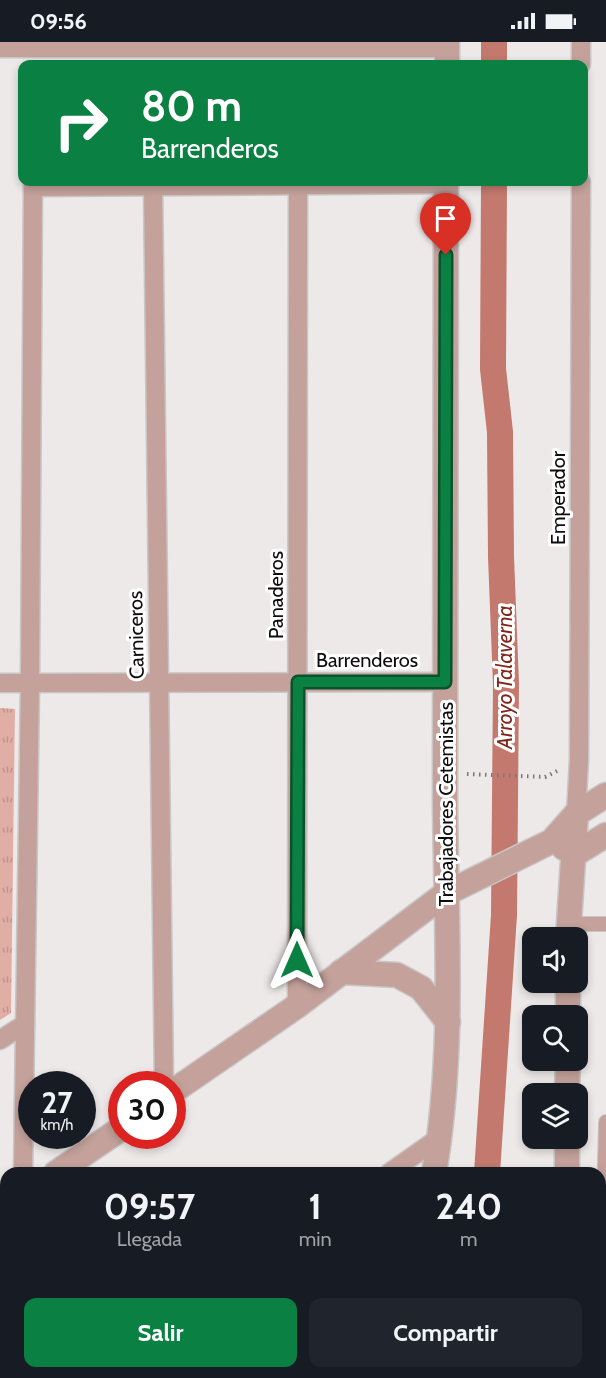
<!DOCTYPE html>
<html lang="es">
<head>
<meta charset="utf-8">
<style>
	:root { --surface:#171b24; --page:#20242c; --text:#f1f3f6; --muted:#9ea1a6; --accent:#0b8043 }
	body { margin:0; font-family:Cabin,sans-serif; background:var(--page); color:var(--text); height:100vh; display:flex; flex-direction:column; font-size:22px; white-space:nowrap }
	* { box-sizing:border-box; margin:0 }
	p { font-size:20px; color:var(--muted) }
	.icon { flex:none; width:33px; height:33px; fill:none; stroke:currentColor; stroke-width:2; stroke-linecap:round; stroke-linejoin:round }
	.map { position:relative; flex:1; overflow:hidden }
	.sheet { position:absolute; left:0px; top:1125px; width:606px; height:212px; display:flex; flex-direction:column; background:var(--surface); border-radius:18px 18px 0 0; box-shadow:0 3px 9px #0003 }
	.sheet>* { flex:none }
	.hud { position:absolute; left:18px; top:18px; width:570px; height:126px; border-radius:12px; box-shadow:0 3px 9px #0003; background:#0b8043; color:#fff; overflow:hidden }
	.controls { position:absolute; left:522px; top:885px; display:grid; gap:12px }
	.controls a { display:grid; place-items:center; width:66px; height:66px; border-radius:12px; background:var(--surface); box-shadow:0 3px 9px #0003; font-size:30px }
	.speed { position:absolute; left:18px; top:1029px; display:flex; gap:12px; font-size:30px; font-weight:700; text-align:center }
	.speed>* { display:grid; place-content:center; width:78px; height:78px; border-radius:50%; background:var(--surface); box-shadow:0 3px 9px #0003; line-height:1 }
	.speed small { font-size:15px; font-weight:400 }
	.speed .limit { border:9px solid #d22; background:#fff; color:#111 }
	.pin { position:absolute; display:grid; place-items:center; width:51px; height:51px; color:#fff; margin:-62px -26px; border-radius:50% 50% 50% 0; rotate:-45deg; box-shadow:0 0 6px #0007 }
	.pin .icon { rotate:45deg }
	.me { position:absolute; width:66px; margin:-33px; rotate:0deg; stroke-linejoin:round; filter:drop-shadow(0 0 4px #0008) }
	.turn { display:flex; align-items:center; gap:21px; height:126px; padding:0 24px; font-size:27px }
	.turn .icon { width:78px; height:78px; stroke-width:2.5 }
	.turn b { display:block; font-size:42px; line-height:51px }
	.eta { display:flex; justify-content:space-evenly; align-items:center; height:102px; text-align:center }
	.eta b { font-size:36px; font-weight:800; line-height:42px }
	.button { display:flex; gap:12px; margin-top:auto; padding:12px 24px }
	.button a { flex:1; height:69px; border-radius:12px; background:var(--accent); color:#fff; font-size:24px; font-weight:800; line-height:69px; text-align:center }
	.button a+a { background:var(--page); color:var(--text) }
	.status { display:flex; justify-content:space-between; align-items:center; height:42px; padding:0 30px; background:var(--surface); direction:ltr }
	.status svg { height:16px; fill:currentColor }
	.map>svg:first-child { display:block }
	.grass { fill:url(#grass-tufts) }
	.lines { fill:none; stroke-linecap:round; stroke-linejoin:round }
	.canal { stroke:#c3796d; stroke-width:26 }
	.pedestrian-casing { stroke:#c9c6c5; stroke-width:16 }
	.minor-casing { stroke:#c9c6c5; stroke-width:21 }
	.tertiary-casing { stroke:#c9c6c5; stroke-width:27 }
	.path { stroke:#7a7776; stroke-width:4; stroke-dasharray:1.5 4.5; stroke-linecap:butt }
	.pedestrian { stroke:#c4a19b; stroke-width:14 }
	.minor { stroke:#c4a19b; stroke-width:18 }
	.tertiary { stroke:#c4a19b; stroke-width:24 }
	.route-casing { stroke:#07532c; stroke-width:15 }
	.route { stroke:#0b8043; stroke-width:10 }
	.labels { text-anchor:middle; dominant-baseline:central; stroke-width:6; stroke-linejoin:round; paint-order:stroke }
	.street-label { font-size:20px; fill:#0e0c0c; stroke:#fff }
	.water-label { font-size:21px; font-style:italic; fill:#82271e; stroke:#fff }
</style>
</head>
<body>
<div class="status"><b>09:56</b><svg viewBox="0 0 49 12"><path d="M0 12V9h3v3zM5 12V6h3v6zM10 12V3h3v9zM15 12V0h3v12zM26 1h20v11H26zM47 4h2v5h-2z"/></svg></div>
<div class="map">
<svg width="606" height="1336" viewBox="0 0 606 1336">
	<defs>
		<pattern id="grass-tufts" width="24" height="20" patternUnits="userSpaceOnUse" patternTransform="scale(1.5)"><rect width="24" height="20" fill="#e1aea5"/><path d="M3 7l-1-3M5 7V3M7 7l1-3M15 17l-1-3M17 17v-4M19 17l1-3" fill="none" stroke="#c0948d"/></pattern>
	</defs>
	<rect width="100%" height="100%" fill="#ede9e8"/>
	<g class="grass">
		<path d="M0,666L15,667L11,971L0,978Z"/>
		<path d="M110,1330L370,1331L369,1336H102Z"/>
	</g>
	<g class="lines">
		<g class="canal">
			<path d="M494,22V0"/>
			<path d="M487,1131L504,873L506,642L501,515L500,390L493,327L494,140"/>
			<path d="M494,1330L495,1336"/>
		</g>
		<g class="pedestrian-casing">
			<g id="pedestrian">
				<path d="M568,882H606"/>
				<path d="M604,1159L606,1080"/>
			</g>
		</g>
		<g class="minor-casing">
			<g id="minor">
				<path d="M0,6H447"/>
				<path d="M581,22V0"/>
				<path d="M153,144L164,1042"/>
				<path d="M33,145L446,142"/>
				<path d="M0,641L445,640"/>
				<path d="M576,772L579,718L581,140"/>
				<path d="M297,964L298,143"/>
				<path d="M0,998L25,982"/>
				<path d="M23,1131L30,641L33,140"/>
				<path d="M389,1131L440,1095"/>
				<path d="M600,1159H606"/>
				<path d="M600,1213H606"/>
				<path d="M91,1336L99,1330"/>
			</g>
		</g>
		<g class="tertiary-casing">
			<g id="tertiary">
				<path d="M447,22V0"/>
				<path d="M564,806L575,812L606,793"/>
				<path d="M568,896L576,772"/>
				<path d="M341,930L397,933L421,946L448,980"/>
				<path d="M568,974V940"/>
				<path d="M172,1050L297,964L445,852L552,799L576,772L606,753"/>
				<path d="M567,1052L568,1018"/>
				<path d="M56,1131L122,1086"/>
				<path d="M434,1131C455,1008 446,882 445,758C445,552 445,346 446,140"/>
				<path d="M567,1131V1096"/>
				<path d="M0,1170L6,1166"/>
				<path d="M403,1330L405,1336"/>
				<path d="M564,1336V1330"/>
			</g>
		</g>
		<path class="path" d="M467,732L545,735L559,728"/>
		<use href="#pedestrian" class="pedestrian"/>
		<use href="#minor" class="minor"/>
		<use href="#tertiary" class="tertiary"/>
	</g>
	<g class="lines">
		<g class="route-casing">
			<path id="route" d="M297,918L298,640H445L446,213"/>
		</g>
		<use href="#route" class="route"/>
	</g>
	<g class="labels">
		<g class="street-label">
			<text transform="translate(558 456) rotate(-90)">Emperador</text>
			<text transform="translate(276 553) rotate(-90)">Panaderos</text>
			<text transform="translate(136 593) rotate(-91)">Carniceros</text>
			<text x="367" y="618">Barrenderos</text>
			<text transform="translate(446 762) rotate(-90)">Trabajadores Cetemistas</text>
		</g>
		<g class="water-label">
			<text transform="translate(504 635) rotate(-90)">Arroyo Talaverna</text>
		</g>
	</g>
</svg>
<div class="controls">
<a><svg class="icon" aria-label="sound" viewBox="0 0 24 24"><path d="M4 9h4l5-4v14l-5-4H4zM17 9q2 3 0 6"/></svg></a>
<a><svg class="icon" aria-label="search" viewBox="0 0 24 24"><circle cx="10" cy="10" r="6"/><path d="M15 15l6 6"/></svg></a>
<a><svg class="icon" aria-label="layers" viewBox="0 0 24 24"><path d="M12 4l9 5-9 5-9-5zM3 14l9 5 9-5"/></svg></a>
</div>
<div class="speed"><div>27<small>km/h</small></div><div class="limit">30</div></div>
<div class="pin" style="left:446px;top:213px;background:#d93025"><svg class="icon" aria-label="arrive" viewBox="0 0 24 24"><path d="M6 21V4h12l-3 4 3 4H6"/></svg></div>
<svg class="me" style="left:297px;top:918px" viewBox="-20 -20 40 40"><path d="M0-17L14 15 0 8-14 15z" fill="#0b8043" stroke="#fff" stroke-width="4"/></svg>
<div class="hud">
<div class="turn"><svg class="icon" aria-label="right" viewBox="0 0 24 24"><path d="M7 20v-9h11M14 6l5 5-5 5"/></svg><div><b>80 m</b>Barrenderos</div></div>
</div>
<section class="sheet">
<div class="eta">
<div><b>09:57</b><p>Llegada</p></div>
<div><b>1</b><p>min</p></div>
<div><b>240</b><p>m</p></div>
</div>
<div class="button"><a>Salir</a><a>Compartir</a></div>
</section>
</div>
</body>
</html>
